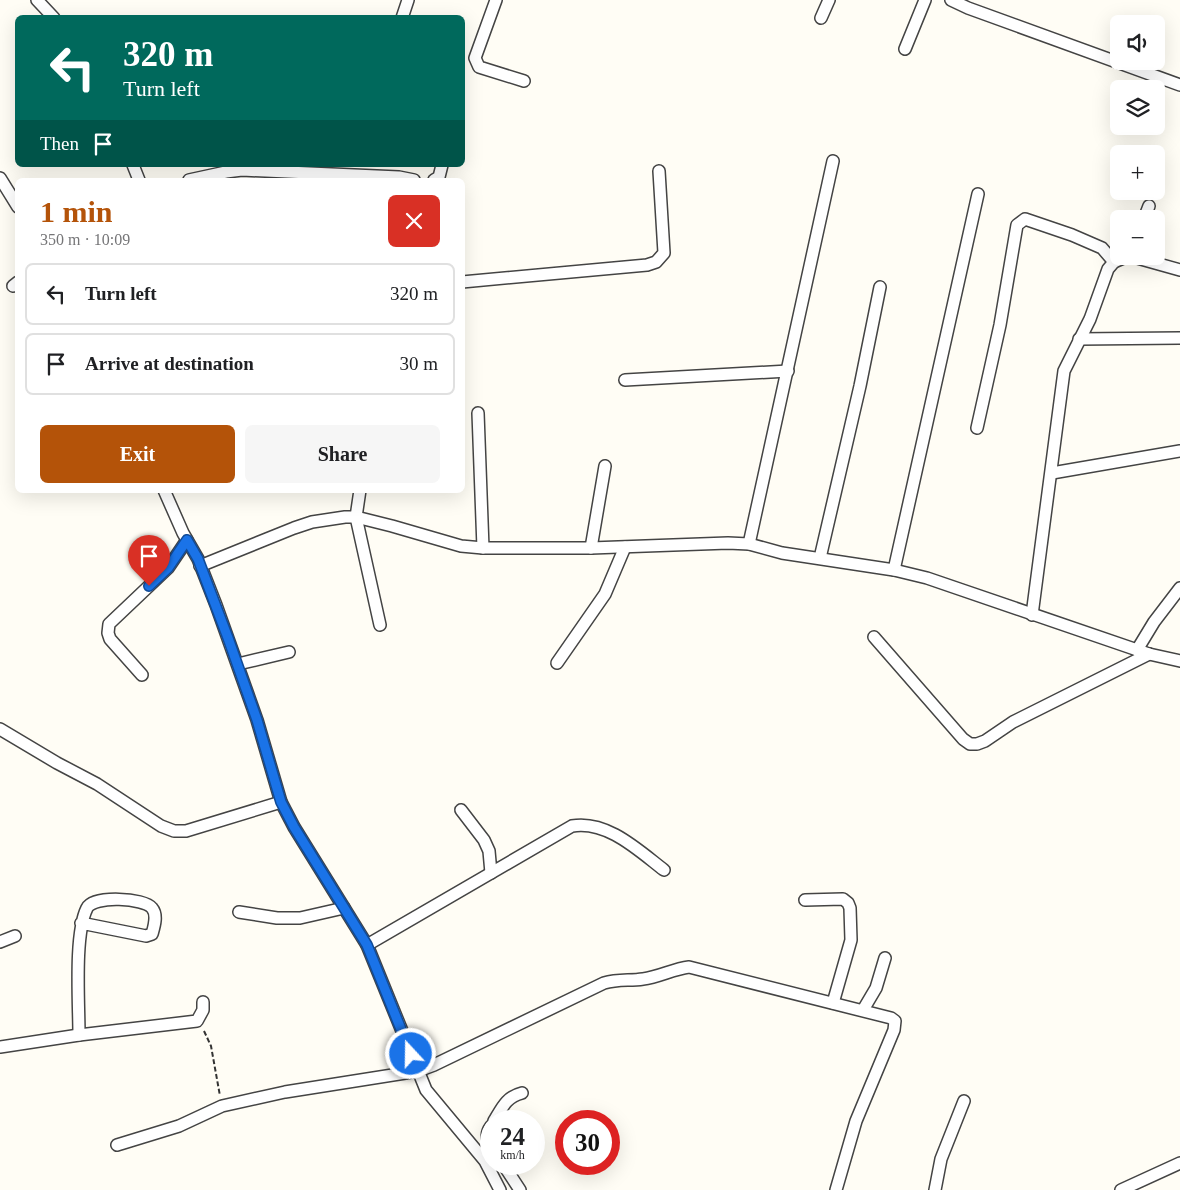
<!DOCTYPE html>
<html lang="en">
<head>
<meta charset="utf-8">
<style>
	:root { --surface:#fff; --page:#f6f6f6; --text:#202124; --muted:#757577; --line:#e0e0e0; --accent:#b45309 }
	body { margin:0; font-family:Georgia,serif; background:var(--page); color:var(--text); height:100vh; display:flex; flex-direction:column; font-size:19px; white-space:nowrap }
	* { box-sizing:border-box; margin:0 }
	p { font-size:16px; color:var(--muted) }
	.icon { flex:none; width:28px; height:28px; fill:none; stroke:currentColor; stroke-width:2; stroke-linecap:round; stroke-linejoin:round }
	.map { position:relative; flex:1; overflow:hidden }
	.sheet { position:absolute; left:15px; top:178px; width:450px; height:315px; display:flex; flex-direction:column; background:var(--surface); border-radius:8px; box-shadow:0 5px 20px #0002 }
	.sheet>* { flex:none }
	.guide { position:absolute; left:15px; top:15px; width:450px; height:152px; border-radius:8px; box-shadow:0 5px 20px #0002; background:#00695c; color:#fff; overflow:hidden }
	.tools { position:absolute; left:1110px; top:15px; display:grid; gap:10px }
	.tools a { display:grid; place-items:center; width:55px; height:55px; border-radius:8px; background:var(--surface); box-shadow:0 5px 20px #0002; font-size:25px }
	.speed { position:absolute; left:480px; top:1110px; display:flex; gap:10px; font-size:25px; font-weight:700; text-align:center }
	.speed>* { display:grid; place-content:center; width:65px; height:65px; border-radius:50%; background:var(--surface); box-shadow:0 5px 20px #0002; line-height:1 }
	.speed small { font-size:12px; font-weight:400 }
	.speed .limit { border:8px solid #d22; background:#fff; color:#111 }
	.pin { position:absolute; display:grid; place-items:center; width:42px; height:42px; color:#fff; margin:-51px -21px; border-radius:50% 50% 50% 0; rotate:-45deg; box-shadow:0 0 5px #0007 }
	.pin .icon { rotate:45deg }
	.me { position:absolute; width:55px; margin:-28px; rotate:339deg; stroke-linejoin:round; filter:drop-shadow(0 0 4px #0008) }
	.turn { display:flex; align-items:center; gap:18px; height:105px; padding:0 25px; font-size:22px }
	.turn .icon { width:65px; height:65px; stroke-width:2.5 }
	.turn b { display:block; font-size:35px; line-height:42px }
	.then { display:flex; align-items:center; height:48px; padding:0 25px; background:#0003; gap:10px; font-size:19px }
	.round { display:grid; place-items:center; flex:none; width:52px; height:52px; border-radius:8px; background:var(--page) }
	.summary { display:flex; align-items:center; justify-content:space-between; height:85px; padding:0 25px }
	h1 { font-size:30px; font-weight:700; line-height:38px; color:var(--accent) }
	.button { display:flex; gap:10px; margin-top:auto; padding:10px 25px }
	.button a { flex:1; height:58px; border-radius:8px; background:var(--accent); color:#fff; font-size:20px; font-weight:700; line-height:58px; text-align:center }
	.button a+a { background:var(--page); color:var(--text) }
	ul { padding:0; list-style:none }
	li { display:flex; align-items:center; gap:15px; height:62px; margin:0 10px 8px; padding:0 15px; border:2px solid var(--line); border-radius:8px }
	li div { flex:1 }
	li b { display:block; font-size:19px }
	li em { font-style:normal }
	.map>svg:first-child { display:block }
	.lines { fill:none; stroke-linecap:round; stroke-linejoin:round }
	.minor-casing { stroke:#444; stroke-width:14 }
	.path { stroke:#333; stroke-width:2; stroke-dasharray:5 2.5; stroke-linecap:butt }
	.minor { stroke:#fff; stroke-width:11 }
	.route-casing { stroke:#114b97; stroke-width:12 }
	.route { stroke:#1a73e8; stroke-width:9 }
</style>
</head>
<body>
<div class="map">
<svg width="1180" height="1190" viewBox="0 0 1180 1190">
	<rect width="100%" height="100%" fill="#fffdf5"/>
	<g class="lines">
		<g class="minor-casing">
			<g id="minor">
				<path d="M37,0L54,18"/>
				<path d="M496,0L475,58L479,67L524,81"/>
				<path d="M951,0L968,8L1180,85"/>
				<path d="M402,18L408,0"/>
				<path d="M821,18L829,0"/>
				<path d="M905,49L925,0"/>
				<path d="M133,165L139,180"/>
				<path d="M0,178L18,207"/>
				<path d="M189,180L226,172L242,170L399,177L414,180"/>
				<path d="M434,180L439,177L442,165"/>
				<path d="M1144,219L1149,206"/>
				<path d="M1130,256L1180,270"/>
				<path d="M462,282L647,265L656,262L664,253L659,171"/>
				<path d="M13,286L18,282"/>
				<path d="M1079,339L1180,338"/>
				<path d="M625,380L788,371"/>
				<path d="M478,413L483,548"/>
				<path d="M977,428L1000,325L1017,225L1025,219L1072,235L1102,248L1114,262"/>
				<path d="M1052,473L1180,451"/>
				<path d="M164,490L183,533L198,559L216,605L257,720L281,802L294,827L367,945L426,1090L485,1161L500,1190"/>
				<path d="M360,490L356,517L380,625"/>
				<path d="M749,544L833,161"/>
				<path d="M591,548L605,466"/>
				<path d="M820,558L860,386L880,287"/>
				<path d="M200,566L294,528L312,522L345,517H356L392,526L461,546L483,548H591L728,543L749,544L782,553L894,570L927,578L1149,654L1180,661"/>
				<path d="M894,570L978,194"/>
				<path d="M1032,615L1064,371L1090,319L1108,269L1114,262L1128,256"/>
				<path d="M874,637L963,739L970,744H977L985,741L1013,722L1149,654"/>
				<path d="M1137,650L1154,622L1180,588"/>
				<path d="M557,663L605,594L625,547"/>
				<path d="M238,664L289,652"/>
				<path d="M142,675L110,639L108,633L109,624L168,568L187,540"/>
				<path d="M0,729L57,763L97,784L161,826L174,831H186L281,802"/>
				<path d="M461,810L484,840L489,851L491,873"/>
				<path d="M805,900L843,899L848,903L850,908L851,940L833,1003"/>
				<path d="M239,912L277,918H300L344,908"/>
				<path d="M0,942L15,936"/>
				<path d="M367,945L572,826C607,820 638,850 664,870"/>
				<path d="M863,1010L876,988L885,958"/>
				<path d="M79,1035C79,1003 74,934 87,908C94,895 144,898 152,908C158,915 154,927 152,934L146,936L81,923"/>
				<path d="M0,1047L79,1035L197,1021L203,1010V1002"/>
				<path d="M494,1121C502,1108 506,1097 522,1093"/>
				<path d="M491,1126C486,1133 486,1138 491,1146"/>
				<path d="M117,1145L179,1126L222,1106L285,1092L418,1071L434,1065L604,983C618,979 630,981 643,979C659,977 673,969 689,967L891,1018L895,1021L894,1030L856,1121L836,1190"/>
				<path d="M503,1164L520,1190"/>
				<path d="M935,1190L941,1159L964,1101"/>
				<path d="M1121,1190L1180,1163"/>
			</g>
		</g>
		<path class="path" d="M204,1031L211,1046L220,1096"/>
		<use href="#minor" class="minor"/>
	</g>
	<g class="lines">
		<g class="route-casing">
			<path id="route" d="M149,586L168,568L187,540L198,559L228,638L257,720L281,802L294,827L367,945L411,1054"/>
		</g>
		<use href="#route" class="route"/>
	</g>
</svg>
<div class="tools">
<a><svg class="icon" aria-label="sound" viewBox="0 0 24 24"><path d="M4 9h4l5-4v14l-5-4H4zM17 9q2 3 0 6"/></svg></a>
<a><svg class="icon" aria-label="layers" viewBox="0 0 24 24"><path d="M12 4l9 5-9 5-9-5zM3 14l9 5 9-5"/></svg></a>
<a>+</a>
<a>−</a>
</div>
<div class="speed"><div>24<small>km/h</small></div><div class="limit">30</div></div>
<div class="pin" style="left:149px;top:586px;background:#d93025"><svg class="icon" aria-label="arrive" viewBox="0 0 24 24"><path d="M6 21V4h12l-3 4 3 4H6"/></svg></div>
<svg class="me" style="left:411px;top:1054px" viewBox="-20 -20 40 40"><circle r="17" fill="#1a73e8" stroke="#fff" stroke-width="3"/><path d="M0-11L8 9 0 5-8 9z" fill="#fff"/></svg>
<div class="guide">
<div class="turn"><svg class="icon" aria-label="left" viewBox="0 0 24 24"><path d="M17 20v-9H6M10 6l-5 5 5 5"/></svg><div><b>320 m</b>Turn left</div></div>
<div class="then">Then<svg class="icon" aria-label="arrive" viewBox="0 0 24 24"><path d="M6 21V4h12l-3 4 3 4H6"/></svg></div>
</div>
<section class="sheet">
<div class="summary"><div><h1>1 min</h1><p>350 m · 10:09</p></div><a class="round" style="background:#d93025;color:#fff"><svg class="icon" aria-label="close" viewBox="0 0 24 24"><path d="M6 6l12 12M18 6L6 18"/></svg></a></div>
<ul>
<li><svg class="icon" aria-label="left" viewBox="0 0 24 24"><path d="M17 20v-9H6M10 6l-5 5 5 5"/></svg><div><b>Turn left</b></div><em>320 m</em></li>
<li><svg class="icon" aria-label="arrive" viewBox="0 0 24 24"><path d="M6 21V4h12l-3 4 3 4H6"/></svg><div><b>Arrive at destination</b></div><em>30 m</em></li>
</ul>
<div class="button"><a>Exit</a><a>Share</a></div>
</section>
</div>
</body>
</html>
